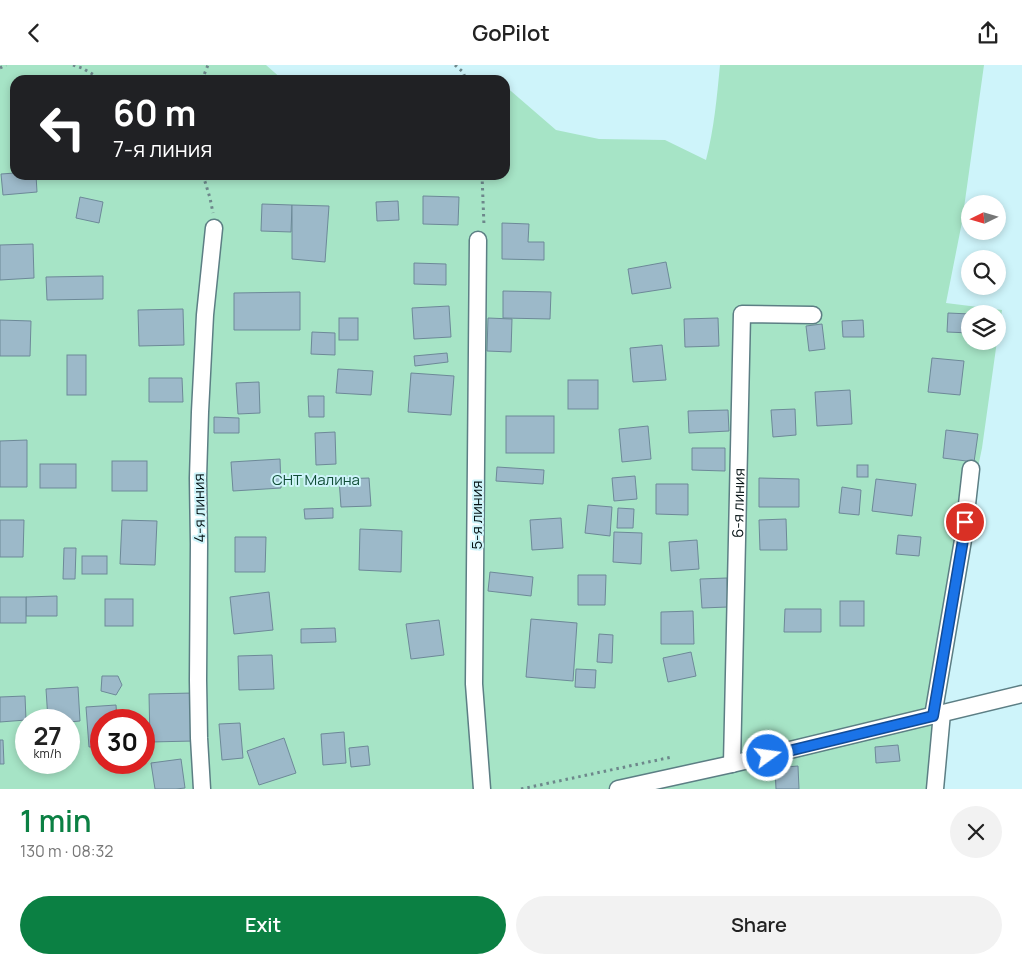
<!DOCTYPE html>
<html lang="en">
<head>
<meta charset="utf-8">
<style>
	:root { --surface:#fff; --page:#f2f2f2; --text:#222; --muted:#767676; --accent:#0b8043 }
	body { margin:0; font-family:Manrope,sans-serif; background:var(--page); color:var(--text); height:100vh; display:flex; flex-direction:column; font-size:19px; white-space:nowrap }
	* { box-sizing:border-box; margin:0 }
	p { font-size:16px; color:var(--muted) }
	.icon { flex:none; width:28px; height:28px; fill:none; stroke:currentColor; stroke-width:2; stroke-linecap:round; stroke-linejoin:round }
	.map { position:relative; height:724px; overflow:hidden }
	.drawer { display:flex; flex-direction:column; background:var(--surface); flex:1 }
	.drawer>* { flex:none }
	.banner { position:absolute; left:10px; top:10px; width:500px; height:105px; border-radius:15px; box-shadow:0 2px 8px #0003; background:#202124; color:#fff; overflow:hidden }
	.needle { width:32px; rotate:265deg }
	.buttons { position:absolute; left:961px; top:130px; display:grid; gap:10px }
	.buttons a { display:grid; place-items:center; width:45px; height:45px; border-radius:50%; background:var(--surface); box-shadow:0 2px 8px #0003; font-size:25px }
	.speed { position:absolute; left:15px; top:644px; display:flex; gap:10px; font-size:25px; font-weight:700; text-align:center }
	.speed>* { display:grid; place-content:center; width:65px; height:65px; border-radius:50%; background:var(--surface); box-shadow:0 2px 8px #0003; line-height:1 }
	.speed small { font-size:12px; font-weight:400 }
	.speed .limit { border:8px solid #d22; background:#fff; color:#111 }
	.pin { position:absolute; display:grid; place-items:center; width:42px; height:42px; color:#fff; margin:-21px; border:2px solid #fff; border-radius:50%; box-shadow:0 1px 5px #0007 }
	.me { position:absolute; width:55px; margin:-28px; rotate:76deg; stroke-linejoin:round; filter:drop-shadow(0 0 4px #0008) }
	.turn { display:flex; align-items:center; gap:18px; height:105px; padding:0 20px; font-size:22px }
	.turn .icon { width:65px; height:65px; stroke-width:2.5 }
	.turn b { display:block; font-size:35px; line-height:42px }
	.round { display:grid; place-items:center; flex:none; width:52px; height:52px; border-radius:26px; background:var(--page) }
	.headline { display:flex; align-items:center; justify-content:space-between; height:85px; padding:0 20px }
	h1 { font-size:30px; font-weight:600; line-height:38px; color:var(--accent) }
	.button { display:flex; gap:10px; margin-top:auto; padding:10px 20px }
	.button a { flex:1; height:58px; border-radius:30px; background:var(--accent); color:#fff; font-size:20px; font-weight:600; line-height:58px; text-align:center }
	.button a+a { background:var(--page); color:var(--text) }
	header { display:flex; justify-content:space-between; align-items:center; height:65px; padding:0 20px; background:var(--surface); font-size:22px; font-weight:600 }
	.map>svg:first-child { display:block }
	.green { fill:#a6e4c6; fill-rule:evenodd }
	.building { fill:#9cb9c9; stroke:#6d8998 }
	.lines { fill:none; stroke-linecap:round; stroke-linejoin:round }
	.street-casing { stroke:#5c7e84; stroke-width:19 }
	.path { stroke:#6d878b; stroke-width:3; stroke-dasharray:2.5 4; stroke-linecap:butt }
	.street { stroke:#fff; stroke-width:16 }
	.route-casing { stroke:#114b97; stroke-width:12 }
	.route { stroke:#1a73e8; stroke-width:9 }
	.labels { text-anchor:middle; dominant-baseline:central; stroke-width:4; stroke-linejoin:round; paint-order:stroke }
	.park-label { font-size:15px; fill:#114e37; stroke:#cef4fa }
	.street-label { font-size:15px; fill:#041113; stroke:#cef4fa }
</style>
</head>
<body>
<header><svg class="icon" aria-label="back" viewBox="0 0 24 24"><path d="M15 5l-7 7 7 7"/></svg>GoPilot<svg class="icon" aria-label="share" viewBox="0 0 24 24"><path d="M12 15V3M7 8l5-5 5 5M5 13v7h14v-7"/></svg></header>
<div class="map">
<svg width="1022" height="724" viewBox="0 0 1022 724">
	<rect width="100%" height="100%" fill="#cef4fa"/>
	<path class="green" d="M0,0H266L283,15H15V110H505V21L556,65L599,74L665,75L706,95C714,65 717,31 720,0H984L962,157L946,238L1002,245L998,274V249H970V276H997L982,383L963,475L934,644L935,724H0ZM26,655H69V698H26ZM101,655H144V698H101Z"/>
	<g class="building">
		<path d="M15,108V110H36L37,127L3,130L1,109Z"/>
		<path d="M423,131L459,132L458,160L423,159Z"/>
		<path d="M80,132L103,137L99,158L76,153Z"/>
		<path d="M398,136L399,155L377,156L376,137Z"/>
		<path d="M262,139L292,140L291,167L261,166Z"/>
		<path d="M292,140L329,141L325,197L292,194Z"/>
		<path d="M502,158L529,159L528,177H544V195L502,194Z"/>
		<path d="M33,179L34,213L0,215V180Z"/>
		<path d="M666,197L671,223L632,229L628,204Z"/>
		<path d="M414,198L446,199V220L414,219Z"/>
		<path d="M103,211V234L47,235L46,212Z"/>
		<path d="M503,226L551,227L550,254L503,253Z"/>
		<path d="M300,227V265H234V228Z"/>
		<path d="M449,241L451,272L414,274L412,243Z"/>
		<path d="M183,244L184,280L139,281L138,245Z"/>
		<path d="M948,248L970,249V268L947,267Z"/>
		<rect x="339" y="253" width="19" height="22"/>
		<path d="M488,253L512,254L511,287L487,286Z"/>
		<path d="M718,253L719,281L685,282L684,254Z"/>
		<path d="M0,255L31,256L30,291H0Z"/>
		<path d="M863,255L864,272H843L842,256Z"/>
		<path d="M822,259L825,284L809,286L806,261Z"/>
		<path d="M312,267L335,268V290L311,289Z"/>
		<path d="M662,280L666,315L633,317L630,283Z"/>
		<path d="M447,288L448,297L415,301L414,291Z"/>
		<rect x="67" y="290" width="19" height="40"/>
		<path d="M932,293L964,296L960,330L928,327Z"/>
		<path d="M338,304L373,306L371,330L336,328Z"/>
		<path d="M411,308L454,311L451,350L408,347Z"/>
		<path d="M149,313H182L183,337H149Z"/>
		<rect x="568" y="315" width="30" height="29"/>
		<path d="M259,317L260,348L238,349L236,318Z"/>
		<path d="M850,325L852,359L817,361L815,327Z"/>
		<path d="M308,331H324V352H309Z"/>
		<path d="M795,344L796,370L773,372L771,345Z"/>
		<path d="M728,345L729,366L689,368L688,346Z"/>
		<rect x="506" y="351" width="48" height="37"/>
		<path d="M214,352L239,353V368H214Z"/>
		<path d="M648,361L651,394L622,397L619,364Z"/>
		<path d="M946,365L978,369L974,397L943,393Z"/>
		<path d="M335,367L336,399L316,400L315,368Z"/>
		<path d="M27,375V422H0V376Z"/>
		<path d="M692,383H725V406L692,405Z"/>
		<path d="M280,394L281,423L233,426L231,397Z"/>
		<rect x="112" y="396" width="35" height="30"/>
		<rect x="40" y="399" width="36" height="24"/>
		<rect x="857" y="400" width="11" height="12"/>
		<path d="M497,402L544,405L543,419L496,416Z"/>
		<path d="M635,411L637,434L614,436L612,413Z"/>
		<path d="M369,413L371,441L341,442L339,414Z"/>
		<path d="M759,413L799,414V442H759Z"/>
		<path d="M876,414L916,419L912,451L872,446Z"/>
		<path d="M656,419H688V450L656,449Z"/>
		<path d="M842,422L861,425L859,450L839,448Z"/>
		<path d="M588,440L612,442L610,471L585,468Z"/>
		<path d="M333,443V453L305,454L304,444Z"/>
		<path d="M618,443L634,444L633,463H617Z"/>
		<path d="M561,453L563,483L532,485L530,455Z"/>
		<path d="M786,454L787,485H760L759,455Z"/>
		<path d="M0,455H24L23,492H0Z"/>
		<path d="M122,455L157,456L155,500L120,499Z"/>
		<path d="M360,464L402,466L401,507L359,505Z"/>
		<path d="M614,467L642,468L641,499L613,497Z"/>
		<path d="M898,470L921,472L919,491L896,489Z"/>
		<path d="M235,472H266L265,507H235Z"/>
		<path d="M697,475L699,504L671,506L669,477Z"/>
		<path d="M64,483H76L75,514H63Z"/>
		<rect x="82" y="491" width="25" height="18"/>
		<path d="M490,507L533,512L531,531L488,526Z"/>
		<path d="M578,510H606L605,540H578Z"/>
		<path d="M727,513L728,542L702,543L700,514Z"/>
		<path d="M269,527L273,565L234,569L230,532Z"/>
		<path d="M57,531V551H26V532Z"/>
		<rect x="0" y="532" width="26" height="26"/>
		<rect x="105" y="534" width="28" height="27"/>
		<rect x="840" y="536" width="24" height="25"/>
		<path d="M785,544H821V567H784Z"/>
		<path d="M693,546L694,579H661V547Z"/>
		<path d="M531,554L577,558L573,616L526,612Z"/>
		<path d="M439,555L444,590L411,594L406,559Z"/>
		<path d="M335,563L336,577L301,578V564Z"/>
		<path d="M599,569L613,570L612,598L597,597Z"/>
		<path d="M691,587L696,611L668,617L663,593Z"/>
		<path d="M272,590L274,624L239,625L238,591Z"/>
		<path d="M576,604L596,605L595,623L575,622Z"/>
		<path d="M102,611H118L122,620L116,630L101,626Z"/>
		<path d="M78,622L80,656L69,657V655H48L46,624Z"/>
		<path d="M193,628L194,676L150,677L149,629Z"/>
		<path d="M25,631L26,655L0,657V632Z"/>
		<path d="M116,640L117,655H101V681L89,682L86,642Z"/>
		<path d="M240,658L243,693L222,695L219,659Z"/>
		<path d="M344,667L346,698L323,700L321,669Z"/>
		<path d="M284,673L296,708L259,720L247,686Z"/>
		<path d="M0,675H3L4,699H0Z"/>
		<path d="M898,680L900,696L876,698L875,682Z"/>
		<path d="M368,681L370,700L351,702L349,683Z"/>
		<path d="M181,694L185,723L176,724H155L151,698Z"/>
		<path d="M798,701L799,724H776L775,703Z"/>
	</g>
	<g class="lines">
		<g class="street-casing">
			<g id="street">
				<path d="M478,175L474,619L482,724"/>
				<path d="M933,651L963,475L971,404"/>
				<path id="s1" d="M732,699L742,249L813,250"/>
				<path d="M202,724L199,673L198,615L199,479L198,413L200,347L205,250L214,163"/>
				<path d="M618,724L732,699L1022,629"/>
				<path d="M935,724L942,648"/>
			</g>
		</g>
		<g class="path">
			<path d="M73,0L82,3L103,15"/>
			<path d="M455,0L463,7L466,15"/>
			<path d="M0,3L6,0"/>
			<path d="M202,15L208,0"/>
			<path d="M203,110L210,133L213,148"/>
			<path d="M482,110L484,161"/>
			<path d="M521,724L672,692"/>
		</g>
		<use href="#street" class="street"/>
	</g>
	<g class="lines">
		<g class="route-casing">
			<path id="route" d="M768,691L933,651L963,475L965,457"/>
		</g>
		<use href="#route" class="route"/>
	</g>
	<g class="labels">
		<g class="park-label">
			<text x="316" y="414">СНТ Малина</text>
		</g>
		<g class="street-label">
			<text stroke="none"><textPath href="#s1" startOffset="261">6-я линия</textPath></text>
			<text transform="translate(199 443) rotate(-91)">4-я линия</text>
			<text transform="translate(476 450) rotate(-90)">5-я линия</text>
		</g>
	</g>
</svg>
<div class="buttons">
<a><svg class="needle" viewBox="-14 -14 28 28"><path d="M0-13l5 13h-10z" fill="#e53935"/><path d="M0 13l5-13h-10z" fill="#767676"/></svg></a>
<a><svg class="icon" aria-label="search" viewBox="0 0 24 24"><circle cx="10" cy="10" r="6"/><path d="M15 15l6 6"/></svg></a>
<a><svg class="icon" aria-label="layers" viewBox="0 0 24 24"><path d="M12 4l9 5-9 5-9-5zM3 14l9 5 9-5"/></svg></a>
</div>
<div class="speed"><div>27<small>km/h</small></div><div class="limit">30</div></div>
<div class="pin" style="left:965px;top:457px;background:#d93025"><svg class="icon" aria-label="arrive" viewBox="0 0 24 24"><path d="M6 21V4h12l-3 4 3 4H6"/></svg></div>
<svg class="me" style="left:768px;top:691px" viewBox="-20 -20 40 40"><circle r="17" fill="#1a73e8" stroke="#fff" stroke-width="3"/><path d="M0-11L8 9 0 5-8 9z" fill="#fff"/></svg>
<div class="banner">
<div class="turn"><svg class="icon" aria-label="left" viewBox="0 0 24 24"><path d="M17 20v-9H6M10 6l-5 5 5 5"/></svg><div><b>60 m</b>7-я линия</div></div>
</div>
</div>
<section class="drawer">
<div class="headline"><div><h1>1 min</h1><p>130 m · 08:32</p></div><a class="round"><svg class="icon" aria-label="close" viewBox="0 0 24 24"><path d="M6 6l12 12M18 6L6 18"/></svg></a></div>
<div class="button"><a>Exit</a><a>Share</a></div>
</section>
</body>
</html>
